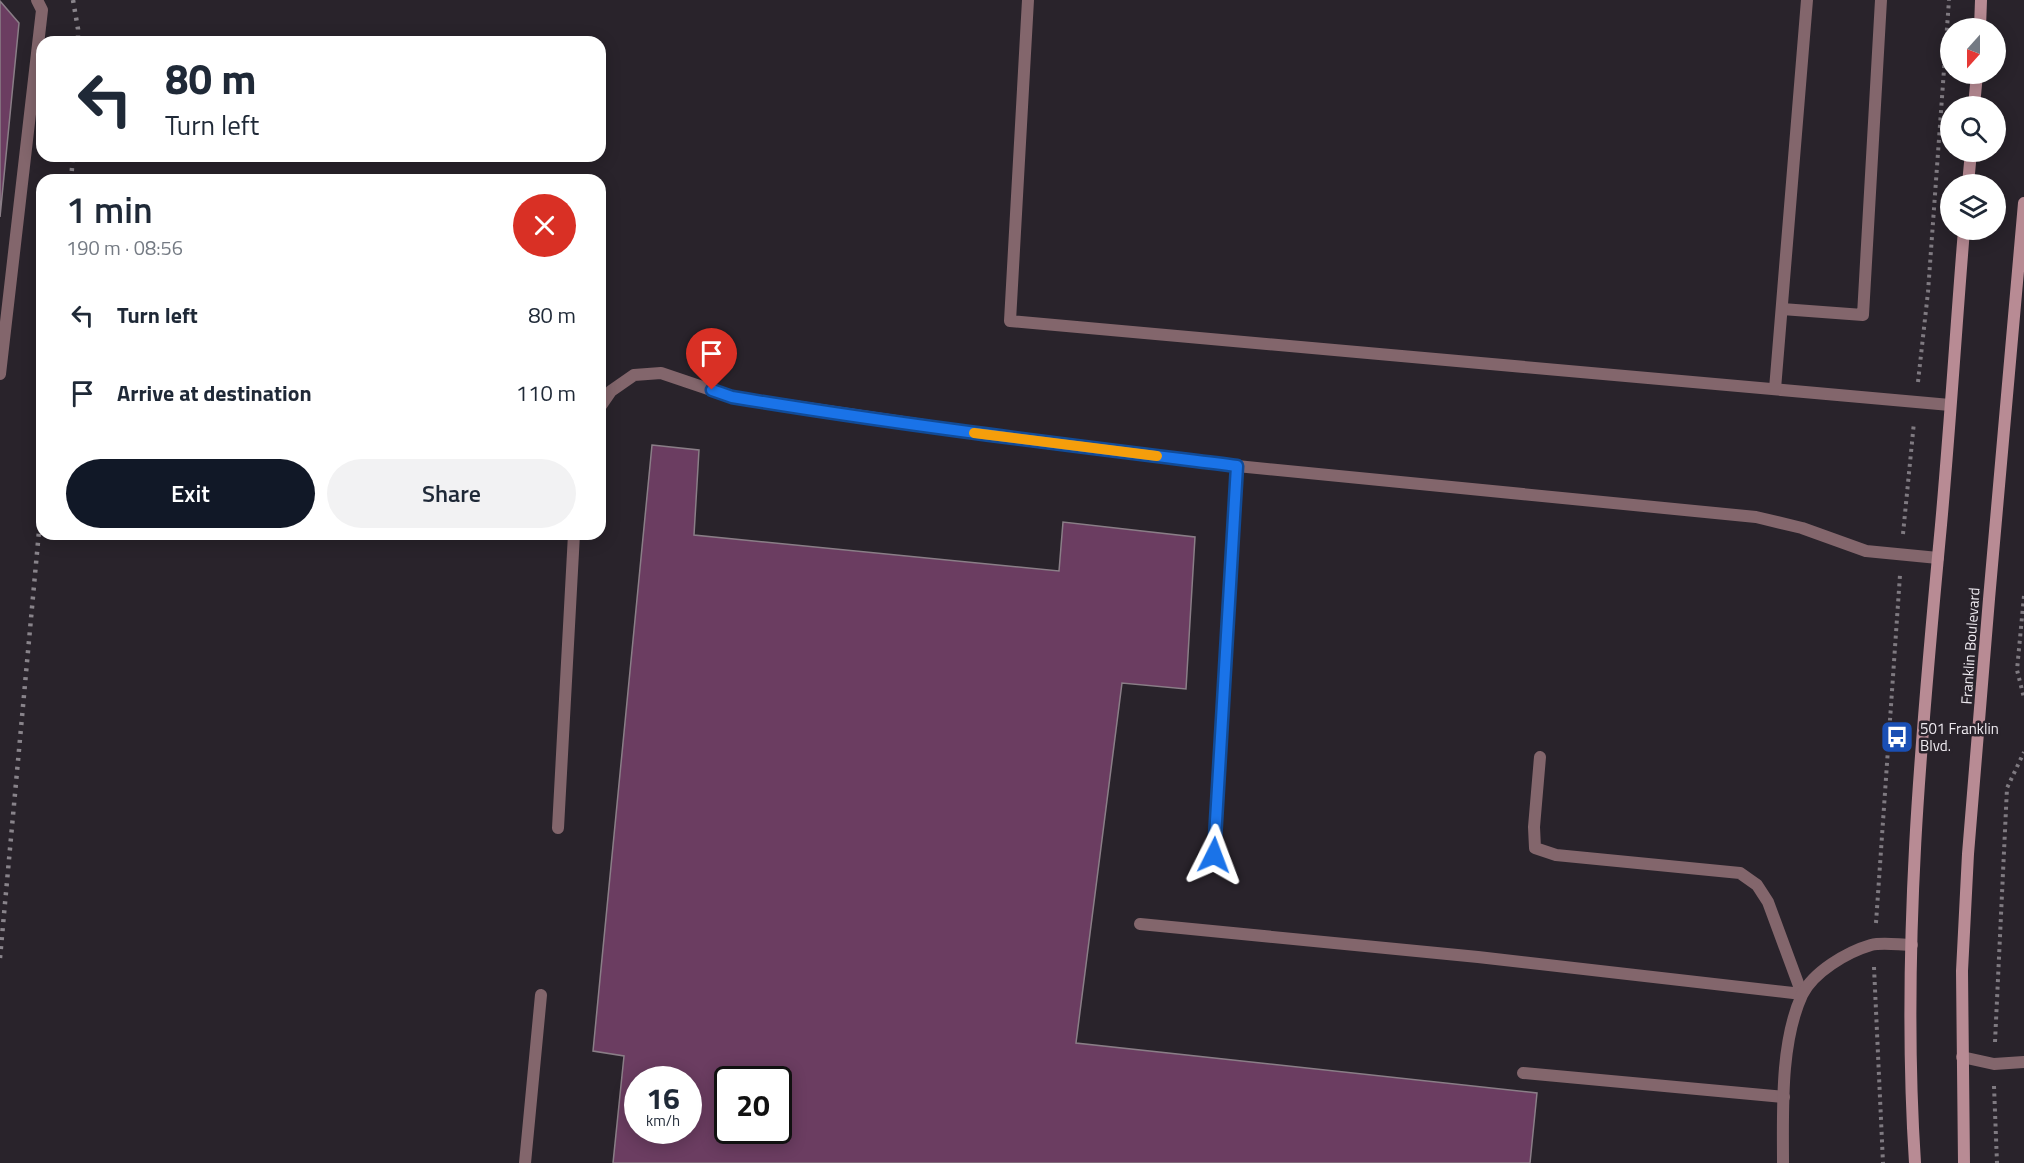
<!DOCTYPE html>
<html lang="en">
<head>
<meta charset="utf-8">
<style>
	:root { --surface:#fff; --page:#f2f2f3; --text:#1f2937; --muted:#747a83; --accent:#111827 }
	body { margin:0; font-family:"Titillium Web",sans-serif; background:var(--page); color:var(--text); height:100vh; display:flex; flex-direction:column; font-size:22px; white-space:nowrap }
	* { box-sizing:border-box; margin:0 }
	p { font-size:20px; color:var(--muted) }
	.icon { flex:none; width:33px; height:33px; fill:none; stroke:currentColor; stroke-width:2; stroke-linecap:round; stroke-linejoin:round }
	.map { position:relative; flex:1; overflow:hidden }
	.drawer { position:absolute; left:36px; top:174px; width:570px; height:366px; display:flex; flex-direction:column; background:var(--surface); border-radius:18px; box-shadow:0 3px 15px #0003 }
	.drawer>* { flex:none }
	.top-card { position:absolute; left:36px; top:36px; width:570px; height:126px; border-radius:18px; box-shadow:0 3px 15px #0003; background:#fff; color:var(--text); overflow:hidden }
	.needle { width:39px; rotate:201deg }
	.fabs { position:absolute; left:1940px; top:18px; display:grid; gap:12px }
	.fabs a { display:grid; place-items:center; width:66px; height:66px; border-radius:50%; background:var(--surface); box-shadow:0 3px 15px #0003; font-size:30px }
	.speed { position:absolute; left:624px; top:1066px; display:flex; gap:12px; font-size:30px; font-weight:700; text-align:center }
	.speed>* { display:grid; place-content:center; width:78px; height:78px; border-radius:50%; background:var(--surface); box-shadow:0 3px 15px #0003; line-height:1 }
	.speed small { font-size:15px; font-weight:400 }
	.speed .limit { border:3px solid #111; border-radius:9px; background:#fff; color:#111 }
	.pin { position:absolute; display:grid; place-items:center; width:51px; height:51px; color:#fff; margin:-62px -26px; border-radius:50% 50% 50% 0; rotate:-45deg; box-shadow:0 0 6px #0007 }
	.pin .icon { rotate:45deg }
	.me { position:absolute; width:66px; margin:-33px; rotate:3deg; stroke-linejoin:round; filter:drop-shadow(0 0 4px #0008) }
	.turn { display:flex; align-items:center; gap:21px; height:126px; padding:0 30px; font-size:27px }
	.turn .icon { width:78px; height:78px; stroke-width:2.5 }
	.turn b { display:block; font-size:42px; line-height:51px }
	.round { display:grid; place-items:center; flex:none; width:63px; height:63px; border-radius:32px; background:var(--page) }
	.headline { display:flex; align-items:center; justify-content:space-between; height:102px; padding:0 30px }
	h1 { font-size:36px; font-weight:600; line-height:45px }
	.cta { display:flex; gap:12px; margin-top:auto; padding:12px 30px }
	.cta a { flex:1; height:69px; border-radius:36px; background:var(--accent); color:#fff; font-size:24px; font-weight:600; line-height:69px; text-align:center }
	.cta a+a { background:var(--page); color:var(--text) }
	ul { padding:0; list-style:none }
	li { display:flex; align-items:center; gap:18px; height:78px; padding:0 30px }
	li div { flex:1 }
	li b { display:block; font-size:22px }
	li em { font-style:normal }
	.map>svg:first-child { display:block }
	.building { fill:#6b3d61; stroke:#8a7e87; stroke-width:1.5; fill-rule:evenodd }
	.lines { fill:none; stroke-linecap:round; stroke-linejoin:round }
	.path { stroke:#7f7a81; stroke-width:4; stroke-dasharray:3 4.5; stroke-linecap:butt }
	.service { stroke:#83666c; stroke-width:12 }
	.secondary { stroke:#b88b94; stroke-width:12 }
	.rail { stroke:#89848b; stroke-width:4.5; stroke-dasharray:3 6; stroke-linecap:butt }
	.route-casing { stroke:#114b97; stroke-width:15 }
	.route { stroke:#1a73e8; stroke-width:10 }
	.slow { stroke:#f59e0b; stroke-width:10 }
	.labels { text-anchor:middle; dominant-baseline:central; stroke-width:5; stroke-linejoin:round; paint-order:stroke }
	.street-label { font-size:15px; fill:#ede9ef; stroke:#29232b }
	.poi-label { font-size:15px; fill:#ede9ef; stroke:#29232b; text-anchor:start }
</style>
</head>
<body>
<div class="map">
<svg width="2024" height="1163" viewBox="0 0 2024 1163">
	<rect width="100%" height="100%" fill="#29232b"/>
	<g class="building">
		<path d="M0,1L19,23L0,217Z"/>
		<path d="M652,445L699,450L694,535L1059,571L1063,522L1195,537L1186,689L1122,683L1076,1043L1537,1093L1530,1163H613L624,1056L593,1051ZM638,1080H688V1131H638ZM728,1080H778V1131H728Z"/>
	</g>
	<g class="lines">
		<g class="path">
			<path d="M1918,382L1928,292L1949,0"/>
			<path d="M1903,534L1914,422"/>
			<path d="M2024,596L2017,670L2024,698"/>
			<path d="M1876,923L1900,575"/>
			<path d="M1874,967L1883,1163"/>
			<path d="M1995,1042L2007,788L2024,752"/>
			<path d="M1994,1086L1997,1163"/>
		</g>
		<g class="service">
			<path d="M1028,0L1010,321L1950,405"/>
			<path d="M1782,309L1863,315L1881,0"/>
			<path d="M0,374L42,10L37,0"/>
			<path d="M1775,389L1807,0"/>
			<path d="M600,407L611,391L634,375L661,373L732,397L1039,442L1237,466L1756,517L1802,528L1866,551L1938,558"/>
			<path d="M558,828L574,534"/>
			<path d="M1214,855L1237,466"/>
			<path d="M1140,924L1478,957L1802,994L1768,902L1757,885L1740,873L1556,855L1535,848L1534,827L1540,757"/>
			<path d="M1962,1057L1994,1064L2024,1062"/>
			<path d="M1523,1073L1784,1097"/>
			<path d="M525,1163L541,995"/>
			<path d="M1783,1163C1783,1111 1780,1043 1802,995C1813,972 1847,952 1871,945C1883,942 1899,945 1912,945"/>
		</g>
		<g class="secondary">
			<path d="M1980,28L1981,0"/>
			<path d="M1974,106L1977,74"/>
			<path d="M1968,184L1971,152"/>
			<path d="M1915,1163C1901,950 1921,736 1941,525C1950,426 1956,328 1964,230"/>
			<path d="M1964,1163L1962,971L1968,854L1989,599L2024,203"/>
		</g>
		<g class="rail">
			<path d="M73,0L78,29V42"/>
			<path d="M71,180L73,156"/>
			<path d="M0,958L42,498"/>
		</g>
	</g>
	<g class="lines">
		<g class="route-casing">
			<path id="route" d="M712,390L732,397C900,425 1068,445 1237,466L1214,855"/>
		</g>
		<use href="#route" class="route"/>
		<path class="slow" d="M974,433L1157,456"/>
	</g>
	<defs>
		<g id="bus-square" transform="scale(1.725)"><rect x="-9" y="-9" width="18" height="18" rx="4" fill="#1a4fb4" stroke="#29232b"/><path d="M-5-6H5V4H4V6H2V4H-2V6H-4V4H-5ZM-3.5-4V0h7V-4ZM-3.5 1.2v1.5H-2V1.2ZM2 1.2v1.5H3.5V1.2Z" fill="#fff"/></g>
	</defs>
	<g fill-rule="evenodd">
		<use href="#bus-square" x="1897" y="737"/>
	</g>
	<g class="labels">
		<g class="street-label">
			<text transform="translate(1970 646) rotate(-86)">Franklin Boulevard</text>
		</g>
		<g class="poi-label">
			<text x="1920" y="728">501 Franklin<tspan x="1920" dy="17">Blvd.</tspan></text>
		</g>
	</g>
</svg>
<div class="fabs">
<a><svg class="needle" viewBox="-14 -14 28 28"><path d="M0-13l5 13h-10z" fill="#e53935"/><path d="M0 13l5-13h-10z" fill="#747a83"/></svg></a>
<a><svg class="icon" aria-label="search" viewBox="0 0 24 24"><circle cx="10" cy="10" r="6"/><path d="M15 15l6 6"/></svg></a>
<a><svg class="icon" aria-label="layers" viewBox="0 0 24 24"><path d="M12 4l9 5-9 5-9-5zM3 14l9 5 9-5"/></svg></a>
</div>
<div class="speed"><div>16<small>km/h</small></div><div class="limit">20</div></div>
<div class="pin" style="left:712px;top:390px;background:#d93025"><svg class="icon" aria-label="arrive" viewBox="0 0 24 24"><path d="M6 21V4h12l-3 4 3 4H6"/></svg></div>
<svg class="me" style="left:1214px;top:855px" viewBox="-20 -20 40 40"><path d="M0-17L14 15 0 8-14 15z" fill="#1a73e8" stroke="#fff" stroke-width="4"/></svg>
<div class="top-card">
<div class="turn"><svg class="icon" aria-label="left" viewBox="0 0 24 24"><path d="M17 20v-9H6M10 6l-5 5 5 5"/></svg><div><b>80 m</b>Turn left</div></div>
</div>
<section class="drawer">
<div class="headline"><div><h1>1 min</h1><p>190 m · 08:56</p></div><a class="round" style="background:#d93025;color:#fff"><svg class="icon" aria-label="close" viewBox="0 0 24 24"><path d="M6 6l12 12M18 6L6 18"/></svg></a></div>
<ul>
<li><svg class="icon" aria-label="left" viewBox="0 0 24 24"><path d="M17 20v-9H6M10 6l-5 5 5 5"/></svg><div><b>Turn left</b></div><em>80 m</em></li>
<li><svg class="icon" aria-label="arrive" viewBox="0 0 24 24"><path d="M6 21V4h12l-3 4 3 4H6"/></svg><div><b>Arrive at destination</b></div><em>110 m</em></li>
</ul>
<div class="cta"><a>Exit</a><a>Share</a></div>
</section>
</div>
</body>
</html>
